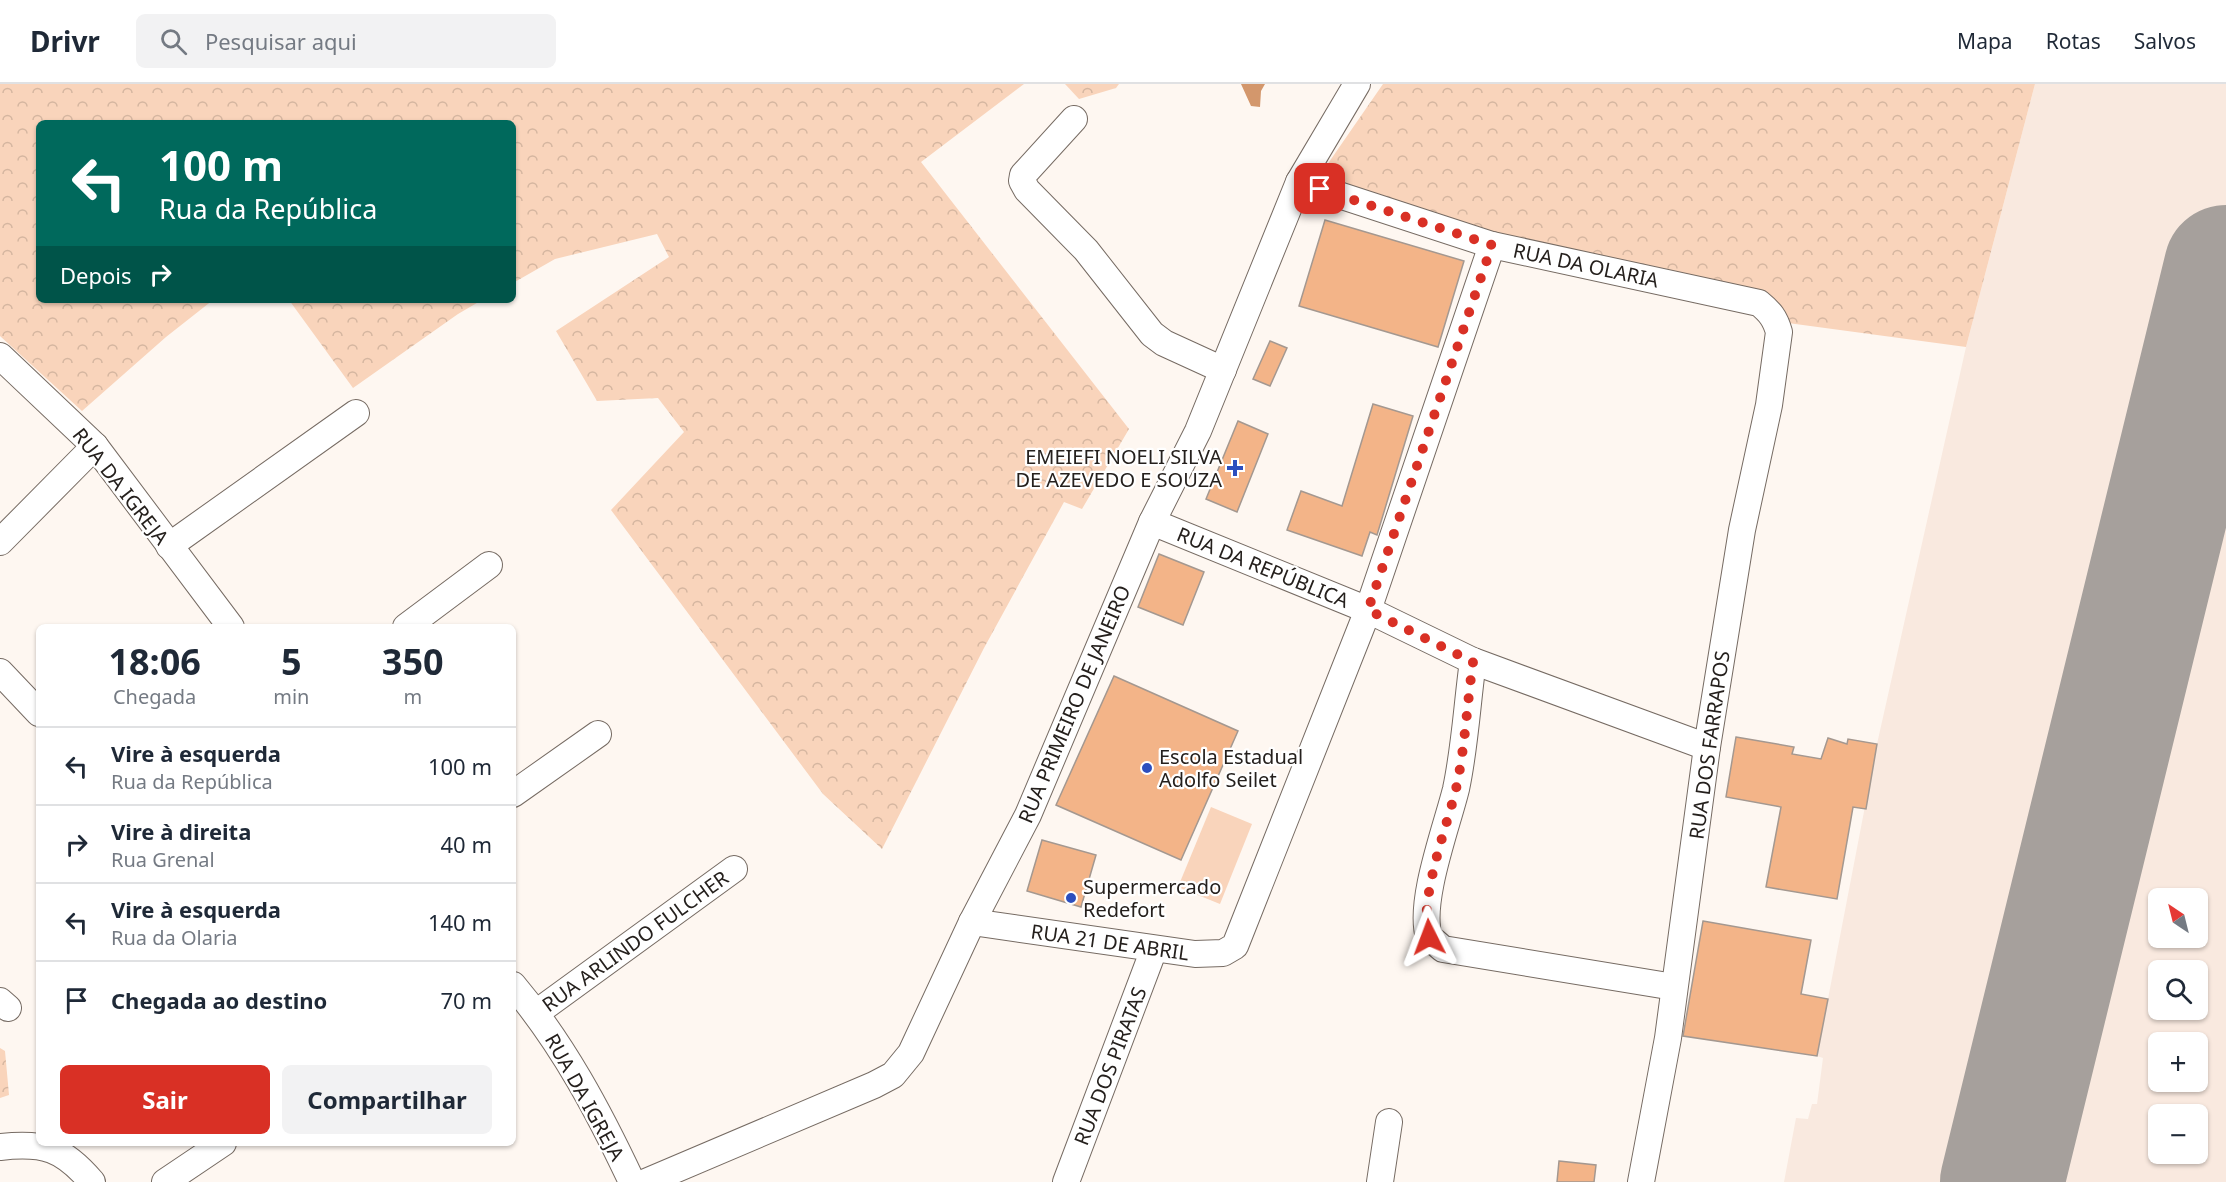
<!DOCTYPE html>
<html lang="pt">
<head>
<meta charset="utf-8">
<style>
	:root { --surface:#fff; --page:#f2f2f3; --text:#1f2937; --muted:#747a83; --line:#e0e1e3; --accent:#d93025 }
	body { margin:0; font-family:"Noto Sans",sans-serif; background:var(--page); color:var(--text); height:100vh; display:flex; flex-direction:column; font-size:22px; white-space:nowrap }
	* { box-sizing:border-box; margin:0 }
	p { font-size:20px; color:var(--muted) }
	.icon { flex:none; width:33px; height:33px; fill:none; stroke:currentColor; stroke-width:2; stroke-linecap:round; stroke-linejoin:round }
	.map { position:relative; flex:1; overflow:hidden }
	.details { position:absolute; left:36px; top:540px; width:480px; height:522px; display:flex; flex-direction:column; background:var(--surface); border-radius:9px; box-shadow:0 2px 4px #0004 }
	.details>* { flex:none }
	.top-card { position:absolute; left:36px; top:36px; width:480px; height:183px; border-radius:9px; box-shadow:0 2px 4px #0004; background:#00695c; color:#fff; overflow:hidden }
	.needle { width:39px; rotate:325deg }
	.fabs { position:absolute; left:2148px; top:804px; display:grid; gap:12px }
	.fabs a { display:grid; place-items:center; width:60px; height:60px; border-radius:9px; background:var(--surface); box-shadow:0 2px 4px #0004; font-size:30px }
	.pin { position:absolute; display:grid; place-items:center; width:51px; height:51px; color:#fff; margin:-26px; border-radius:12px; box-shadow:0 3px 9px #0006 }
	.me { position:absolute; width:66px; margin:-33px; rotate:357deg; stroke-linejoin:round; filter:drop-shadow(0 0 4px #0008) }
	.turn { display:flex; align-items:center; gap:21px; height:126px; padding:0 24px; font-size:27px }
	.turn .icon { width:78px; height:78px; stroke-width:2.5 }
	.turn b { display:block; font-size:42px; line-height:51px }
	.then { display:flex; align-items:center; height:57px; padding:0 24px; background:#0003; gap:12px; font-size:22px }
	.eta { display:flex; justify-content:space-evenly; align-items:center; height:102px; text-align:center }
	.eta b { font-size:36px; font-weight:700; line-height:42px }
	.action { display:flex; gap:12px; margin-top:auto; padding:12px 24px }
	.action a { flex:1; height:69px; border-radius:9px; background:var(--accent); color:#fff; font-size:24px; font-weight:700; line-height:69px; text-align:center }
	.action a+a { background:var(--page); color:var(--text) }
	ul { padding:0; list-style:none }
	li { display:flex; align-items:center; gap:18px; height:78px; padding:0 24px; border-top:2px solid var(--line) }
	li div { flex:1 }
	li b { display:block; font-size:22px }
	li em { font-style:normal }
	header { display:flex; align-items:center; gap:36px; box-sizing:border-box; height:84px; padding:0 30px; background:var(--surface); border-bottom:2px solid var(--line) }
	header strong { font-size:28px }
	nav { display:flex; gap:33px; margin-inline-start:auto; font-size:21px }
	.search { width:420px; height:54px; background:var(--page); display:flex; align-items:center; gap:15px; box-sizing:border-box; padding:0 21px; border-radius:9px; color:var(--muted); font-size:22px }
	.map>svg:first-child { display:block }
	.built { fill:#f9e9df; fill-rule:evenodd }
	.forest { fill:url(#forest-crowns) }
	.park { fill:#f9d4bb }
	.water { fill:#d3976c }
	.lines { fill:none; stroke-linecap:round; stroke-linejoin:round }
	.runway { stroke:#a6a09c; stroke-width:124 }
	.building { fill:#f3b488; stroke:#a49890; stroke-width:1.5 }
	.minor-casing { stroke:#766b63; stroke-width:28 }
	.minor { stroke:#fff; stroke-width:26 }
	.route { stroke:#d93025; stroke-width:10; stroke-dasharray:0 18 }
	.poi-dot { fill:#2c4ebe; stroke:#fff; stroke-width:2 }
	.labels { text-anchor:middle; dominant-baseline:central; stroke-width:4.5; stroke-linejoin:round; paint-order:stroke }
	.street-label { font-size:20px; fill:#25201d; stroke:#fff }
	.poi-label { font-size:20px; fill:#25201d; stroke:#fff; text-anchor:start }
</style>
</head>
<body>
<header>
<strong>Drivr</strong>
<div class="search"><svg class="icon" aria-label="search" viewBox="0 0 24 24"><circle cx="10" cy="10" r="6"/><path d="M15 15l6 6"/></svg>Pesquisar aqui</div>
<nav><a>Mapa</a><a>Rotas</a><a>Salvos</a></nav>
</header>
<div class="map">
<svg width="2226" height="1098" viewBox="0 0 2226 1098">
	<defs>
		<pattern id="forest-crowns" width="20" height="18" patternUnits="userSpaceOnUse" patternTransform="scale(1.5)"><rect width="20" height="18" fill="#f9d4bb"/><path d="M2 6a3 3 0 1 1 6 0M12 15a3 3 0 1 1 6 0" fill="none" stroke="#d5b6a0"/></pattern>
	</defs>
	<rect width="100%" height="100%" fill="#fef7f1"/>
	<path class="built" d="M2035,0H2226V1098H1784L1796,1034L1808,1035L1812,1020H1817L1823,974L1817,972L1877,660L1966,263ZM2158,814H2198V854H2158ZM2158,886H2198V926H2158ZM2158,958H2198V998H2158ZM2158,1030H2198V1070H2158Z"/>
	<g class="forest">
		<path d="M0,0H1024L921,78L1129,345L1082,425L1064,418L984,564L882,765L823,710L611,426L684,348L658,314L597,317L556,247L669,173L657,150L555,175L513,199V39H39V216H213L166,253L82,327L0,252Z"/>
		<path d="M1065,0H1119L1116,4L1079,15Z"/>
		<path d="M1383,0H2035L1966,263L1788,239L1759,210L1498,149L1318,94Z"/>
		<path d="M289,216H482L458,230L353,304Z"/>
		<path d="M0,964L5,967L9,1011L0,1014Z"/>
	</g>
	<path class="park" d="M1211,723L1252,740L1220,820L1178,803Z"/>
	<path class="water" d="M1241,0H1265L1261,7L1260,23L1251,22Z"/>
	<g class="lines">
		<path class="runway" d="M2002,1098L2226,183"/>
	</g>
	<g class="building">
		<path d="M1325,136L1464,177L1438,263L1299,222Z"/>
		<path d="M1270,257L1287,264L1270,302L1253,295Z"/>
		<path d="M1373,320L1413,332L1377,451L1370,448L1362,472L1287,446L1301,407L1342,422Z"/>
		<path d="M1238,337L1268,350L1237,428L1206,415Z"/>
		<path d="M1159,470L1204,488L1183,541L1138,523Z"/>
		<path d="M1114,592L1238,647L1181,776L1056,721Z"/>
		<path d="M1736,653L1794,663L1792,670L1821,675L1828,654L1847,660L1848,655L1877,660L1866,725L1853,723L1837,815L1766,803L1781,723L1726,713Z"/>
		<path d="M1042,756L1096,771L1081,823L1027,807Z"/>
		<path d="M1703,837L1811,856L1801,910L1828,915L1817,972L1683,952Z"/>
		<path d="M1559,1077L1596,1081L1594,1098H1557Z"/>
	</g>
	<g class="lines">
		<g class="minor-casing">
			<g id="minor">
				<path d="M1074,35L1023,91L1022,97L1027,106L1086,166L1152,250L1164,259L1223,286"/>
				<path d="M1299,98L1492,161L1759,219C1770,228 1775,234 1779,248L1769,321L1742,446L1707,663L1668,954L1641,1098"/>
				<path d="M0,272L95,362L231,543"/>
				<path d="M1152,438L1368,526L1473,577L1707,663"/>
				<path d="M0,458L95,362"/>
				<path d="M169,462L356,329"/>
				<path d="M406,543L489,481"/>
				<path d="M1473,577C1467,620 1465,663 1456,705C1447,742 1418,818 1429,853L1443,865L1674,903"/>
				<path d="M0,588L39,629"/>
				<path d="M513,710L598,650"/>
				<path d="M972,838L1195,870L1223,869L1235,862L1368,526L1492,161"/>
				<path d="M513,901C563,960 599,1028 632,1098"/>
				<path d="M0,917L8,924"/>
				<path d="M536,929L734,785"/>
				<path d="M0,1063C44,1058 63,1064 92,1098"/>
				<path d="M165,1098L223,1059"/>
				<path d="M646,1098L874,1001L893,991L911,969L972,838L1028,731L1152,438L1198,347L1299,98L1357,0"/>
				<path d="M1066,1098L1154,865"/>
				<path d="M1380,1098L1389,1038"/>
			</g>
		</g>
		<use href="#minor" class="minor"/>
	</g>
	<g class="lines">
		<path class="route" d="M1320,105L1492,161L1368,526L1473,578C1467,620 1465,664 1456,705C1447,742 1418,818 1429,853"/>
	</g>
	<g class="poi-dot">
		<path d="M1232 375h6v6h6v6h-6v6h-6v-6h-6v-6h6z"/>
		<circle cx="1147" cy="684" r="6"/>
		<circle cx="1071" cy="814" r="6"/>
	</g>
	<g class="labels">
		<g class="street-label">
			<text transform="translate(1586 181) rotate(12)">RUA DA OLARIA</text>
			<text transform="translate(121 402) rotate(52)">RUA DA IGREJA</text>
			<text transform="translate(1263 483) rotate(22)">RUA DA REPÚBLICA</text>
			<text transform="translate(1074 620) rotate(-67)">RUA PRIMEIRO DE JANEIRO</text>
			<text transform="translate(1709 661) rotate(-82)">RUA DOS FARRAPOS</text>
			<text transform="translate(635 857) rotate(-36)">RUA ARLINDO FULCHER</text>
			<text transform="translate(1110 858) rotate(8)">RUA 21 DE ABRIL</text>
			<text transform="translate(1110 982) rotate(-69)">RUA DOS PIRATAS</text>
			<text transform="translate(585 1013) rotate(61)">RUA DA IGREJA</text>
		</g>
		<g class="poi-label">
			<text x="1222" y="372" text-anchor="end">EMEIEFI NOELI SILVA<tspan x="1222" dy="23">DE AZEVEDO E SOUZA</tspan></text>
			<text x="1159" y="672">Escola Estadual<tspan x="1159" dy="23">Adolfo Seilet</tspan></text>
			<text x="1083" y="802">Supermercado<tspan x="1083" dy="23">Redefort</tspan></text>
		</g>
	</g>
</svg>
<div class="fabs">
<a><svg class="needle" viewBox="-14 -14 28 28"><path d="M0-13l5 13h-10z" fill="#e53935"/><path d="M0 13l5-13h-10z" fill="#747a83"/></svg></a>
<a><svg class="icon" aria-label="search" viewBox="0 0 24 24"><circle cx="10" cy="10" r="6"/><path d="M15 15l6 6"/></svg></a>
<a>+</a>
<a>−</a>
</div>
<div class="pin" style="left:1320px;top:105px;background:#d93025"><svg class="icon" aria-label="arrive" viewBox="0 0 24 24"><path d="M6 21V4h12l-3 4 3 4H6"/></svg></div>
<svg class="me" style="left:1429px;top:853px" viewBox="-20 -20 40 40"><path d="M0-17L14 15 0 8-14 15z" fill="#d93025" stroke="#fff" stroke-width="4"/></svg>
<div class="top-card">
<div class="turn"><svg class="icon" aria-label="left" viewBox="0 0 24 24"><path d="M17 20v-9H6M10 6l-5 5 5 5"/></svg><div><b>100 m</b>Rua da República</div></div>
<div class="then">Depois<svg class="icon" aria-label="right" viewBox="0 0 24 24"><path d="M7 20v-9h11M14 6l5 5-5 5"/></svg></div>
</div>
<section class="details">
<div class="eta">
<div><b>18:06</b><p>Chegada</p></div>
<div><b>5</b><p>min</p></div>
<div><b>350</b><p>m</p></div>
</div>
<ul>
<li><svg class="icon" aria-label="left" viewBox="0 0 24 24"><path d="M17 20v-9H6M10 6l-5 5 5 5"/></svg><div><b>Vire à esquerda</b><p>Rua da República</p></div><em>100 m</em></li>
<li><svg class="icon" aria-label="right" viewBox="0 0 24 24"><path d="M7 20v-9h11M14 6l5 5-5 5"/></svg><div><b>Vire à direita</b><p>Rua Grenal</p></div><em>40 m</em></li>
<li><svg class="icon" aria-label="left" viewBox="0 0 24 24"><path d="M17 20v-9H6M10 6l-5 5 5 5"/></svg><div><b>Vire à esquerda</b><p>Rua da Olaria</p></div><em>140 m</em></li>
<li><svg class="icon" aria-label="arrive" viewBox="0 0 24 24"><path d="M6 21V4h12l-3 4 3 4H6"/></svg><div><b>Chegada ao destino</b></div><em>70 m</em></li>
</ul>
<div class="action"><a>Sair</a><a>Compartilhar</a></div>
</section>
</div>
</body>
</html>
